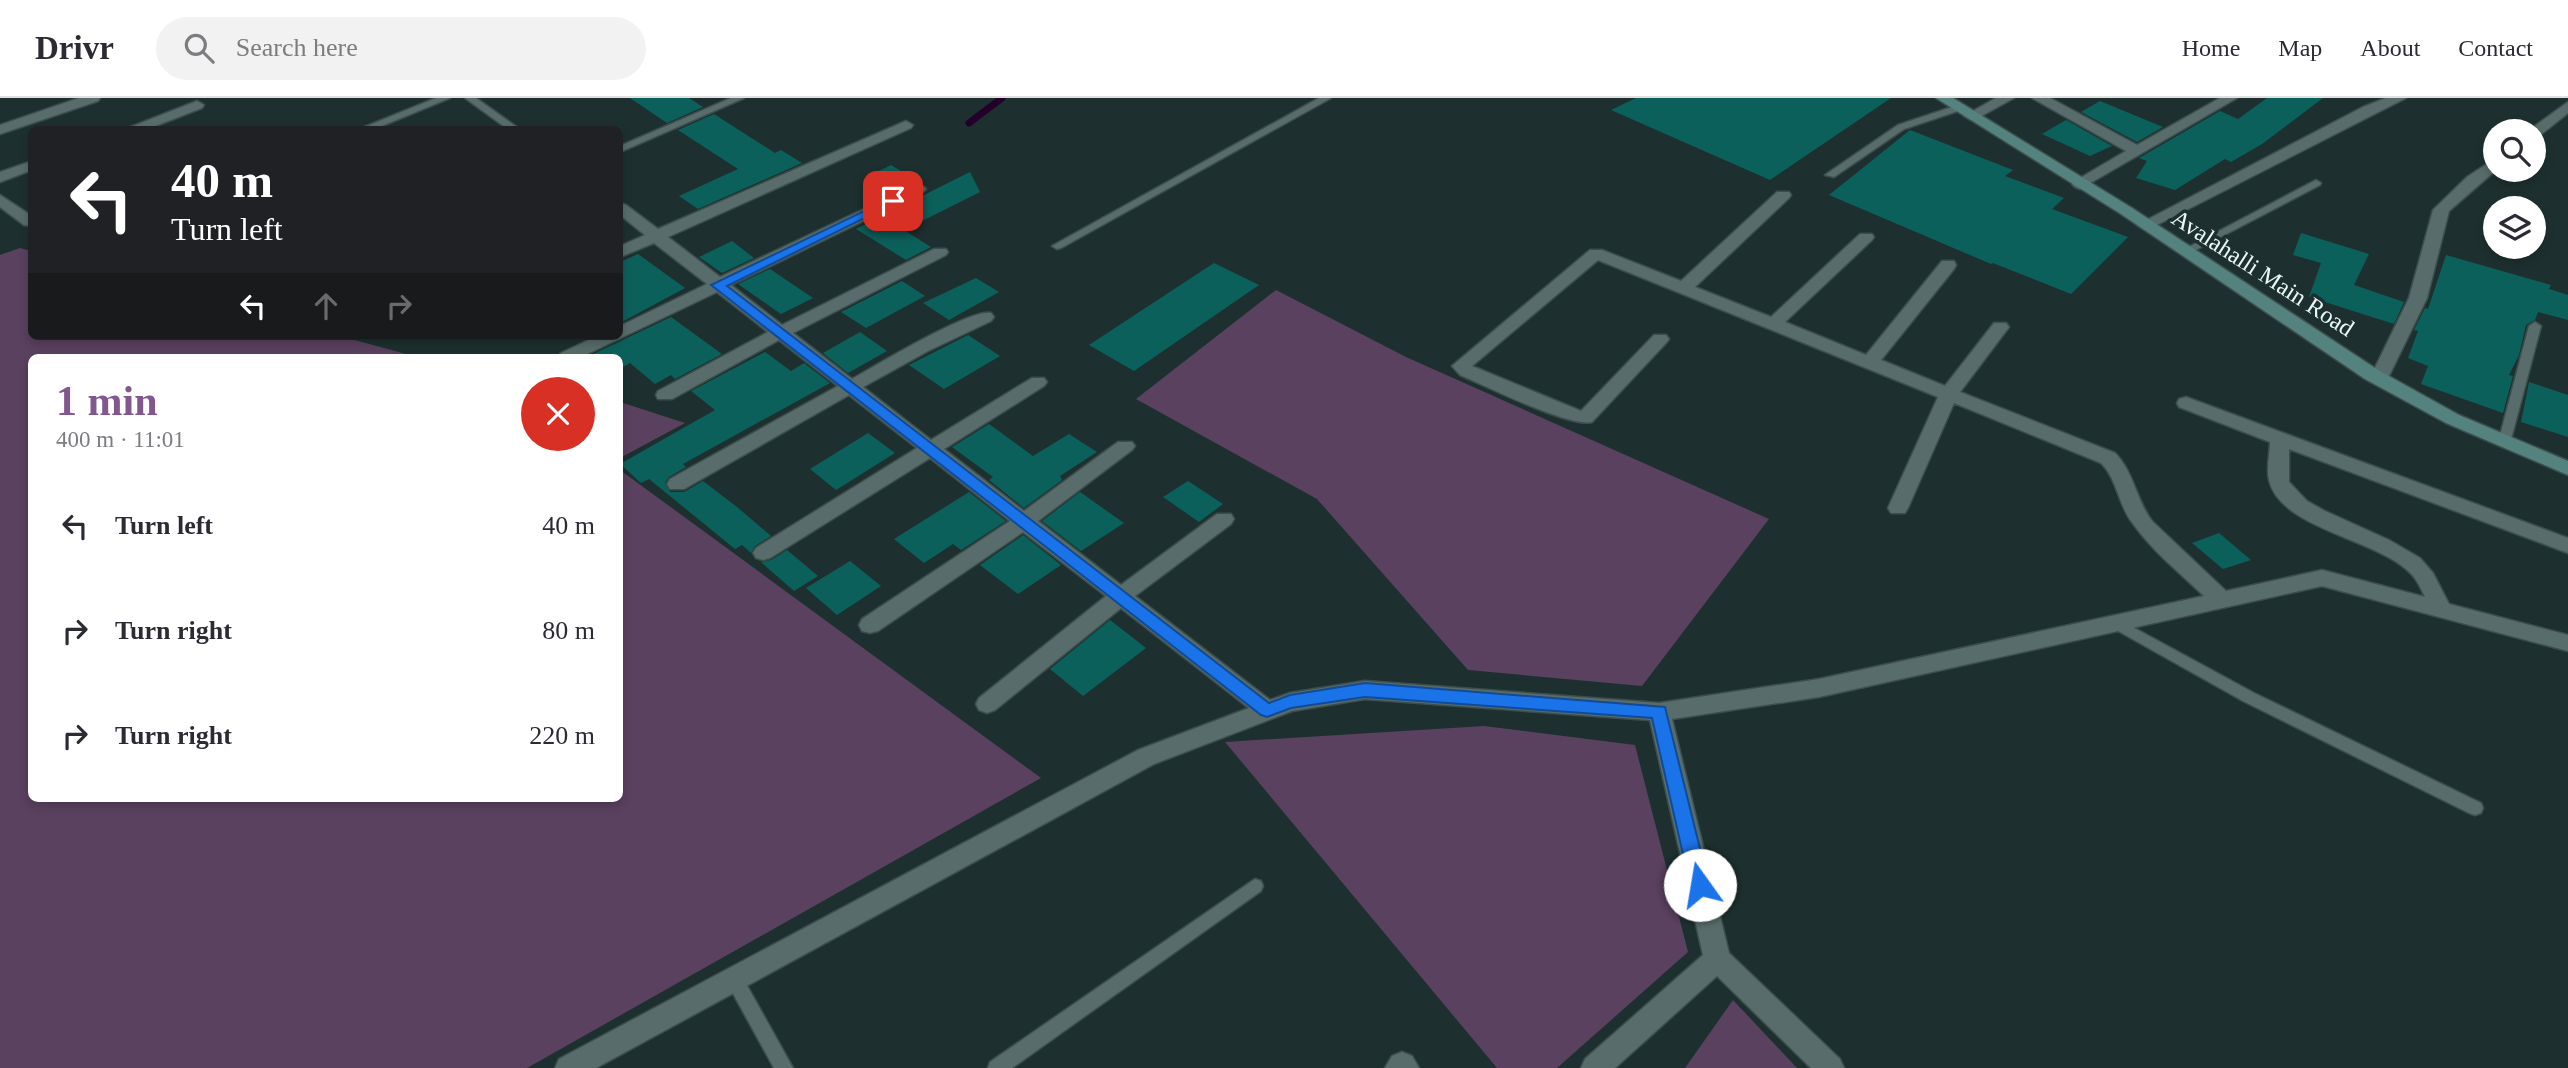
<!DOCTYPE html>
<html lang="en">
<head>
<meta charset="utf-8">
<style>
	:root { --surface:#fff; --page:#f2f2f3; --text:#2b2b33; --muted:#7c7c81; --line:#e1e1e2; --accent:#81578d }
	body { margin:0; font-family:Georgia,serif; background:var(--page); color:var(--text); height:100vh; display:flex; flex-direction:column; font-size:26px; white-space:nowrap }
	* { box-sizing:border-box; margin:0 }
	p { font-size:23px; color:var(--muted) }
	.icon { flex:none; width:38px; height:38px; fill:none; stroke:currentColor; stroke-width:2; stroke-linecap:round; stroke-linejoin:round }
	.map { position:relative; flex:1; overflow:hidden }
	.side { position:absolute; left:28px; top:256px; width:595px; height:448px; display:flex; flex-direction:column; background:var(--surface); border-radius:10px; box-shadow:0 4px 10px #0003 }
	.side>* { flex:none }
	.banner { position:absolute; left:28px; top:28px; width:595px; height:214px; border-radius:10px; box-shadow:0 4px 10px #0003; background:#202124; color:#fff; overflow:hidden }
	.fabs { position:absolute; left:2483px; top:21px; display:grid; gap:14px }
	.fabs a { display:grid; place-items:center; width:63px; height:63px; border-radius:50%; background:var(--surface); box-shadow:0 4px 10px #0003; font-size:35px }
	.pin { position:absolute; display:grid; place-items:center; width:60px; height:60px; color:#fff; margin:-30px; border-radius:14px; box-shadow:0 4px 10px #0006 }
	.me { position:absolute; width:77px; margin:-38px; rotate:347deg; stroke-linejoin:round; filter:drop-shadow(0 0 5px #0008) }
	.turn { display:flex; align-items:center; gap:24px; height:147px; padding:0 28px; font-size:32px }
	.turn .icon { width:91px; height:91px; stroke-width:2.5 }
	.turn b { display:block; font-size:49px; line-height:60px }
	.lanes { display:flex; align-items:center; height:66px; padding:0 28px; background:#0003; justify-content:center; gap:35px; direction:ltr }
	.lanes .off { opacity:.35 }
	.round { display:grid; place-items:center; flex:none; width:74px; height:74px; border-radius:37px; background:var(--page) }
	.head { display:flex; align-items:center; justify-content:space-between; height:119px; padding:0 28px }
	h1 { font-size:42px; font-weight:700; line-height:52px; color:var(--accent) }
	ul { padding:0; list-style:none }
	li { display:flex; align-items:center; gap:21px; height:105px; padding:0 28px }
	li div { flex:1 }
	li b { display:block; font-size:26px }
	li em { font-style:normal }
	header { display:flex; align-items:center; gap:42px; box-sizing:border-box; height:98px; padding:0 35px; background:var(--surface); border-bottom:2px solid var(--line) }
	header strong { font-size:33px }
	nav { display:flex; gap:38px; margin-inline-start:auto; font-size:24px }
	.search { width:490px; height:63px; background:var(--page); display:flex; align-items:center; gap:18px; box-sizing:border-box; padding:0 24px; border-radius:38px; color:var(--muted); font-size:26px }
	.map>svg:first-child { display:block }
	.green { fill:#5a415f }
	.lines { fill:none; stroke-linecap:round; stroke-linejoin:round }
	.stream { stroke:#23002a; stroke-width:7 }
	.building { fill:#0c605b }
	.lane-casing { stroke:#3c4e4c; stroke-width:3 }
	.street-casing { stroke:#3c4e4c; stroke-width:3 }
	.secondary-casing { stroke:#3c4e4c; stroke-width:3 }
	.lane { fill:#586d6b; fill-rule:evenodd }
	.street { fill:#586d6b; fill-rule:evenodd }
	.secondary { fill:#54827e; fill-rule:evenodd }
	.route { fill:#1a73e8; stroke:#114b97; stroke-width:2 }
	.labels { text-anchor:middle; dominant-baseline:central; stroke-width:7; stroke-linejoin:round; paint-order:stroke }
	.street-label { font-size:24px; fill:#ebf7f5; stroke:#1d302f }
</style>
</head>
<body>
<header>
<strong>Drivr</strong>
<div class="search"><svg class="icon" aria-label="search" viewBox="0 0 24 24"><circle cx="10" cy="10" r="6"/><path d="M15 15l6 6"/></svg>Search here</div>
<nav><a>Home</a><a>Map</a><a>About</a><a>Contact</a></nav>
</header>
<div class="map">
<svg width="2568" height="970" viewBox="0 0 2568 970">
	<rect width="100%" height="100%" fill="#1d302f"/>
	<g class="green">
		<path d="M20,150L31,153L32,238H340L417,259H32V700H620V372L1041,680L527,970H0V157Z"/>
		<path d="M1276,192L1406,259L1769,421L1642,588L1468,572L1317,401L1136,301Z"/>
		<path d="M620,304L685,325L620,360Z"/>
		<path d="M1484,628L1635,647L1688,854L1557,970H1497L1225,644Z"/>
		<path d="M1733,902L1797,970H1685Z"/>
	</g>
	<g class="lines">
		<path class="stream" d="M969,25L1002,0"/>
	</g>
	<g class="building">
		<path d="M630,0H689L703,9L667,25Z"/>
		<path d="M1636,0H1891L1770,82L1611,12Z"/>
		<path d="M2267,0H2323L2262,46L2231,64L2225,61L2175,92L2136,80L2147,63L2139,60L2220,13L2238,21Z"/>
		<path d="M2100,3L2163,29L2137,44L2081,14Z"/>
		<path d="M714,16L775,55L781,52L802,65L698,111L679,98L738,71L678,32Z"/>
		<path d="M2066,22L2112,48L2090,58L2042,36Z"/>
		<path d="M1910,32L2013,72L2005,78L2064,100L2052,111L2128,139L2071,196L1993,165L1991,166L1829,97Z"/>
		<path d="M891,67L918,83L893,95L867,79Z"/>
		<path d="M970,74L980,94L904,132L931,149L906,162L856,131Z"/>
		<path d="M2301,135L2369,156L2354,187L2404,204L2394,226L2309,199L2321,165L2293,157Z"/>
		<path d="M732,143L754,160L722,175L699,159Z"/>
		<path d="M638,156L685,190L620,225V164Z"/>
		<path d="M2446,157L2551,187L2549,191L2568,197V222L2538,214L2535,222L2526,227L2519,257L2509,277L2513,278L2503,315L2421,286L2428,268L2408,260L2418,233L2414,232L2425,210L2428,211Z"/>
		<path d="M1214,165L1259,187L1134,273L1089,247Z"/>
		<path d="M770,171L813,200L781,216L738,186Z"/>
		<path d="M976,180L999,194L949,222L923,205Z"/>
		<path d="M902,183L925,198L866,230L841,214Z"/>
		<path d="M671,219L722,256L675,281L671,277L655,286L630,265L620,271V259H587Z"/>
		<path d="M860,234L887,253L848,275L823,255Z"/>
		<path d="M968,237L1000,258L944,291L909,267Z"/>
		<path d="M765,254L791,273L804,265L830,285L683,366L686,369L669,379L665,385L670,394H684L703,383L737,409L771,438L755,448L751,455L742,447L735,451L649,381L641,385L620,366L715,312L691,293Z"/>
		<path d="M2529,284L2568,297V339L2521,324Z"/>
		<path d="M989,326L1033,358L1069,336L1097,354L1060,378L1062,382L1024,410L989,382L993,379L952,349Z"/>
		<path d="M868,335L895,355L836,392L810,371Z"/>
		<path d="M1188,383L1223,406L1199,424L1163,399Z"/>
		<path d="M969,394L1006,423L961,452L953,446L924,465L894,441Z"/>
		<path d="M1080,394L1124,425L1081,453L1042,423Z"/>
		<path d="M2219,435L2251,462L2223,471L2192,445Z"/>
		<path d="M1023,437L1061,467L1018,496L980,467Z"/>
		<path d="M787,452L818,478L794,493L761,464L771,462Z"/>
		<path d="M850,463L881,488L837,517L806,490Z"/>
		<path d="M1110,522L1146,550L1083,598L1050,571Z"/>
	</g>
	<g class="lines">
		<g class="lane-casing">
			<g id="lane">
				<path d="M436,0H450L372,32H357Z"/>
				<path d="M465,0H476L521,32H509Z"/>
				<path d="M731,0H744L620,54V48Z"/>
				<path d="M1319,0H1331L1061,150L1057,151L1052,148Z"/>
				<path d="M1958,7L1963,10L1961,12L1904,31L1834,79L1825,77L1898,27Z"/>
				<path d="M2316,82L2321,85L2320,87L2190,155L2186,156L2181,153Z"/>
				<path d="M2535,224L2541,228L2510,345L2504,349L2498,345L2529,228Z"/>
				<path d="M2116,520L2254,595L2481,705L2483,710L2481,715L2475,717L2469,715L2243,603L2111,529L2109,525L2111,521Z"/>
				<path d="M1255,781L1261,783L1263,788L1261,793L1012,970H988L990,964Z"/>
				<path d="M734,873L740,875L793,970H774L725,881L728,875Z"/>
			</g>
		</g>
		<g class="street-casing">
			<g id="street">
				<path d="M79,0H100L98,3L0,36V27Z"/>
				<path d="M1996,0H2014L1976,21L1971,22L1964,18Z"/>
				<path d="M2032,0H2050L2137,47L2220,0H2237L2080,91L2075,89L2072,86L2075,83L2126,53Z"/>
				<path d="M2386,0H2406L2151,130L2145,132L2137,127L2363,9Z"/>
				<path d="M197,3L204,7L202,10L145,32H123Z"/>
				<path d="M2568,4V15L2539,38L2534,39V33H2528Z"/>
				<path d="M906,23L913,27L911,30L668,139L720,179L913,88H923L926,91L923,94L731,187L782,227L934,151H946L948,154L946,157L793,235L852,281C875,268 971,210 991,215L994,219L991,223L928,253L863,289L931,342L1032,280H1044L1047,284L1044,288L944,351L1024,413L1118,344H1132L1135,348L1132,352L1038,423L1121,487L1217,416H1231L1234,421L1231,426L1135,498L1270,602L1290,595L1365,583L1659,605L1819,581L2204,498C2179,474 2151,452 2131,423C2118,405 2117,381 2101,365L1954,305L1908,410L1905,415H1891L1888,410L1938,299L1598,162L1472,268L1581,313L1654,237H1666L1669,241L1666,245L1592,324C1570,330 1484,287 1460,277L1452,268L1590,152H1602L1681,183L1777,94H1789L1791,97L1789,100L1695,189L1771,219L1860,136H1872L1874,139L1872,142L1785,224L1866,257L1942,163H1954L1956,167L1954,171L1881,262L1945,288L1994,225H2006L2009,229L1960,294L2115,355C2134,374 2136,402 2152,423L2226,493L2322,472L2425,499C2420,489 2416,479 2407,472C2374,441 2280,430 2269,382C2266,370 2270,356 2270,344L2179,309L2177,305L2179,301L2186,299L2568,440V455L2289,351V384L2307,403L2325,413L2389,442L2420,460L2433,475L2449,506L2568,537V553L2322,488L1819,599L1672,621L1729,855L1840,961L1844,970H1811L1717,878L1615,970H1581L1585,961L1703,857L1650,622L1365,601L1292,613L1154,666L596,970H555L559,961L1138,652L1249,610L1121,510L995,612L987,615L979,612L976,606L979,600L1106,498L1023,434L878,533L870,535L862,533L859,527L862,521L1010,423L930,360L770,460L763,462L756,460L753,455L756,450L917,350L849,297L684,391H670L667,386L670,381L838,288L779,242L672,301H658L656,297L658,293L768,234L717,194L581,259H558L561,255L597,238H620V228L707,186L654,145L620,159V148L645,137L620,117V105L626,107L658,131Z"/>
				<path d="M2496,60V72L2449,113L2427,200L2388,280L2379,286L2373,284L2370,280L2409,200L2433,112L2467,79Z"/>
				<path d="M32,63V72L0,84V74Z"/>
				<path d="M0,97L32,118V128L24,127L0,109Z"/>
				<path d="M1402,954L1412,958L1419,970H1385L1392,958Z"/>
			</g>
		</g>
		<g class="secondary-casing">
			<path id="secondary" d="M1936,0H1953L2132,110L2378,272L2459,317L2568,363V377L2446,325L2365,281L2121,116Z"/>
		</g>
		<use href="#lane" class="lane"/>
		<use href="#street" class="street"/>
		<use href="#secondary" class="secondary"/>
	</g>
	<path class="route" d="M889,101L899,103L727,188L1269,605L1290,597L1365,585L1665,609L1709,787L1706,793L1700,795L1693,793L1690,787L1652,620L1365,599L1291,610L1267,619L1261,617L711,187Z"/>
	<g class="labels">
		<g class="street-label">
			<text transform="translate(2263 175) rotate(33)">Avalahalli Main Road</text>
		</g>
	</g>
</svg>
<div class="fabs">
<a><svg class="icon" aria-label="search" viewBox="0 0 24 24"><circle cx="10" cy="10" r="6"/><path d="M15 15l6 6"/></svg></a>
<a><svg class="icon" aria-label="layers" viewBox="0 0 24 24"><path d="M12 4l9 5-9 5-9-5zM3 14l9 5 9-5"/></svg></a>
</div>
<div class="pin" style="left:893px;top:103px;background:#d93025"><svg class="icon" aria-label="arrive" viewBox="0 0 24 24"><path d="M6 21V4h12l-3 4 3 4H6"/></svg></div>
<svg class="me" style="left:1700px;top:787px" viewBox="-20 -20 40 40"><circle r="19" fill="#fff"/><path d="M0-13L10 11 0 6-10 11z" fill="#1a73e8"/></svg>
<div class="banner">
<div class="turn"><svg class="icon" aria-label="left" viewBox="0 0 24 24"><path d="M17 20v-9H6M10 6l-5 5 5 5"/></svg><div><b>40 m</b>Turn left</div></div>
<div class="lanes"><svg class="icon" aria-label="left" viewBox="0 0 24 24"><path d="M17 20v-9H6M10 6l-5 5 5 5"/></svg><svg class="icon off" aria-label="ahead" viewBox="0 0 24 24"><path d="M12 20V5M6 11l6-6 6 6"/></svg><svg class="icon off" aria-label="right" viewBox="0 0 24 24"><path d="M7 20v-9h11M14 6l5 5-5 5"/></svg></div>
</div>
<section class="side">
<div class="head"><div><h1>1 min</h1><p>400 m · 11:01</p></div><a class="round" style="background:#d93025;color:#fff"><svg class="icon" aria-label="close" viewBox="0 0 24 24"><path d="M6 6l12 12M18 6L6 18"/></svg></a></div>
<ul>
<li><svg class="icon" aria-label="left" viewBox="0 0 24 24"><path d="M17 20v-9H6M10 6l-5 5 5 5"/></svg><div><b>Turn left</b></div><em>40 m</em></li>
<li><svg class="icon" aria-label="right" viewBox="0 0 24 24"><path d="M7 20v-9h11M14 6l5 5-5 5"/></svg><div><b>Turn right</b></div><em>80 m</em></li>
<li><svg class="icon" aria-label="right" viewBox="0 0 24 24"><path d="M7 20v-9h11M14 6l5 5-5 5"/></svg><div><b>Turn right</b></div><em>220 m</em></li>
</ul>
</section>
</div>
</body>
</html>
